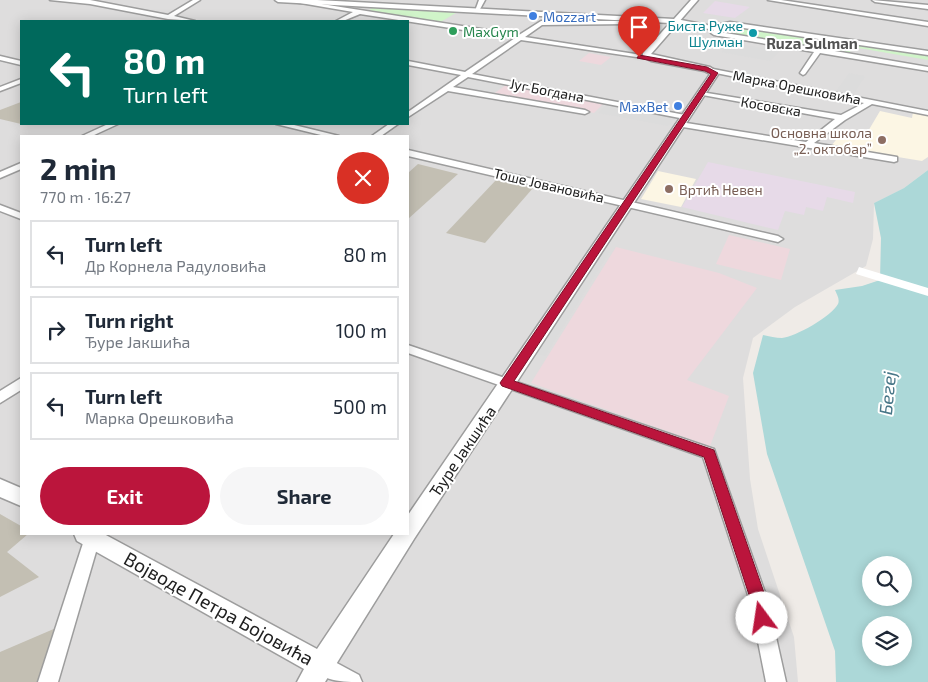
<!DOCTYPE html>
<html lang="en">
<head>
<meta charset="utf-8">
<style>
	:root { --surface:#fff; --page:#f6f6f7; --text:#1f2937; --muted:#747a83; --line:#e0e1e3; --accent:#bb153c }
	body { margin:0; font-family:"Exo 2",sans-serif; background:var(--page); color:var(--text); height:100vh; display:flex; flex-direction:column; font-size:19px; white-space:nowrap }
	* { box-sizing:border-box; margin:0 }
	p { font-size:16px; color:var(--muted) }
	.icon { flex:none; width:28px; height:28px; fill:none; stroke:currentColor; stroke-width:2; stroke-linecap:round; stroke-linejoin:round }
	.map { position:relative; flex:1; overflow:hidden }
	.panel { position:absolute; left:20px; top:135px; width:389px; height:400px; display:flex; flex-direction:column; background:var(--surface); border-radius:0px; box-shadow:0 2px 12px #0003 }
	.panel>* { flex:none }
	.hud { position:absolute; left:20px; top:20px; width:389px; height:105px; border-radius:0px; box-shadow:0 2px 12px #0003; background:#00695c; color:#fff; overflow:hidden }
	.fabs { position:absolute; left:862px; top:556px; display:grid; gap:10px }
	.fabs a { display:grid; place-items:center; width:50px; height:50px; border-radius:50%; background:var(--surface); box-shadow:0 2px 12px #0003; font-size:25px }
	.pin { position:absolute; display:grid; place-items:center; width:42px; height:42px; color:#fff; margin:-51px -21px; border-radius:50% 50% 50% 0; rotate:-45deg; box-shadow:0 0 5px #0007 }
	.pin .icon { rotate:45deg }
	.me { position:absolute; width:55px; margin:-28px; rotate:346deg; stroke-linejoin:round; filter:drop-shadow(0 0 4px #0008) }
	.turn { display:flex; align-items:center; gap:18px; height:105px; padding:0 20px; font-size:22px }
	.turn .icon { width:65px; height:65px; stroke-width:2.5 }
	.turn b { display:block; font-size:35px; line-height:42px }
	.round { display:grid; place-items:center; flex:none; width:52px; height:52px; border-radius:26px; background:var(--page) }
	.head { display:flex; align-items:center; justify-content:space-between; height:85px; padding:0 20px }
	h1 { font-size:30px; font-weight:700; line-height:38px }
	.button { display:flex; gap:10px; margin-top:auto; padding:10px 20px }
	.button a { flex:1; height:58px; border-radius:30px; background:var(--accent); color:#fff; font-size:20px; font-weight:700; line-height:58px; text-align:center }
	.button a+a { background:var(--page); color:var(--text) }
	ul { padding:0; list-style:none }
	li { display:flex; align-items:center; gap:15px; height:68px; margin:0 10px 8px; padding:0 10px; border:2px solid var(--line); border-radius:0px }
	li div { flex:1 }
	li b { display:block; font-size:19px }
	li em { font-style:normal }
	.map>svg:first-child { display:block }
	.residential { fill:#dedddd; fill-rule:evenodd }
	.commercial { fill:#eed8dd }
	.industrial { fill:#e7dae8 }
	.education { fill:#fcf6e4 }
	.construction { fill:#c3bfb3 }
	.park { fill:#d0f4c9 }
	.parking { fill:#dcdcdc }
	.water { fill:#acd8d8; fill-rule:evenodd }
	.pier { fill:#fff }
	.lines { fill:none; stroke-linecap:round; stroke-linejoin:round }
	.minor-casing { stroke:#9d9d9d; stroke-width:3 }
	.tertiary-casing { stroke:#9d9d9d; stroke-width:3 }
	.minor { fill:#fff; fill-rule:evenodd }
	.tertiary { fill:#fff; fill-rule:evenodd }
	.route { fill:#bb153c; stroke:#7a0e27 }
	.shop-dot { fill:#3f7fe0; stroke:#fff; stroke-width:2 }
	.leisure-dot { fill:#2e9e5b; stroke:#fff; stroke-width:2 }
	.culture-dot { fill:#0f9aa8; stroke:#fff; stroke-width:2 }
	.education-dot { fill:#8d6e63; stroke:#fff; stroke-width:2 }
	.labels { text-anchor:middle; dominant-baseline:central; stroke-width:4; stroke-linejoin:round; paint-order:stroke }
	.far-shop-label { font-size:14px; fill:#366cbe; stroke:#fff; text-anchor:start }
	.far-culture-label { font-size:14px; fill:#0d838f; stroke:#fff; text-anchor:end }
	.far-leisure-label { font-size:14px; fill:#27864d; stroke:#fff; text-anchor:start }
	.far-street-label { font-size:14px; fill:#202020; stroke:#fff }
	.far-education-label { font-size:14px; fill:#785e54; stroke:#fff; text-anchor:end }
	.far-neighbourhood-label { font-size:15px; font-weight:bold; fill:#535353; stroke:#fff }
	.street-label { font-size:16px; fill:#202020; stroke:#fff }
	.water-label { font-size:18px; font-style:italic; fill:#487788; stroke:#fff }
	.near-street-label { font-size:19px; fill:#202020; stroke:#fff }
</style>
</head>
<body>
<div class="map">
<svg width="928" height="682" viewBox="0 0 928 682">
	<rect width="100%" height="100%" fill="#efebe7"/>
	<path class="residential" d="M0,0H928V170L904,188L874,203L873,239L866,266L795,307L753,338L743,378L750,479L758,529L794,637L798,682H0ZM21,21H408V124H21ZM21,136H408V534H21Z"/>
	<g class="commercial">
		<path d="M589,53L611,57L601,65L579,61Z"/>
		<path d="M506,85L603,104L594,113L495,93Z"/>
		<path d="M729,235L790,249L781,280L716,264Z"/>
		<path d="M616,247L719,273L757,288L687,380L729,396L710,446L531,383Z"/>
	</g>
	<g class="industrial">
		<path d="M715,1L750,7L735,18L703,13Z"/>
		<path d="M708,162L855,192L853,203L827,197L823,211L806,207L804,215L785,211L778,230L682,207Z"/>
	</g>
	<g class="education">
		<path d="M880,111L912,118L913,112L928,115V157L922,161L831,146L845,129L867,133Z"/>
		<path d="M658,171L696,179L681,207L641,199Z"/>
	</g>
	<g class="construction">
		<path d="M21,102V124L0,119V110Z"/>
		<path d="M418,164L458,174L408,219V173Z"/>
		<path d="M496,180L533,188L485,243L446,233Z"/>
		<path d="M0,514L21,526V534H28L7,552L39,577L0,597Z"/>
		<path d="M56,628L40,682H0V652Z"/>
	</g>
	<g class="park">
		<path d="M378,7L459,11L439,23L367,12L372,8Z"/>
		<path d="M729,25L826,38L816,50L717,34Z"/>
		<path d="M830,38L928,54V60L853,47L848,55L820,50Z"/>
	</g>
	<g class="parking">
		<path d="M626,25H658L664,27L643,52L638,51L636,53L622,51L625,47L639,49L654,31L624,27Z"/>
		<path d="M732,43L780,51L770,61L721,52Z"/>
		<path d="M849,73L865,76L854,94L836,91Z"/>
		<path d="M468,76L505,84L490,96L450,89Z"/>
		<path d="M607,104L675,117L668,126L598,113Z"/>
		<path d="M601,249L610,251L545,356L534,353Z"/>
	</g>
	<path class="water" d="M928,170V682H836L835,651L767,454L753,373L763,335C769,336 776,338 782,338C795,337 832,316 838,304C840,299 837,295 835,290L862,286L880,280L881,238L874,203L904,188ZM871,565H904V598H871ZM871,625H904V658H871Z"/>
	<path class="pier" d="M859,267L928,288V296L856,274Z"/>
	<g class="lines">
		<g class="minor-casing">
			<g id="minor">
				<path d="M50,0H90L168,15L193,0H200L174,16L195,21L168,19L90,4Z"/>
				<path d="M283,0H296L519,35L541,21H630L628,24L542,25L525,37L648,56L650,57V59L521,40L472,74L685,115L689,117L685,119L468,77L453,87L585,110L589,112L585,114L448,91L408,117V112L461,75L408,65V61L465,72L515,38L360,14L343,21H336L353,12Z"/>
				<path d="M479,0H485L479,11H475Z"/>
				<path d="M768,0H781L928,22V26Z"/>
				<path d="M872,0L928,5V9L875,2Z"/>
				<path d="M676,19L717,27L721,24L730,22L928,51V55L730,26H725L719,32L817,48L821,45L824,47L823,49L928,67V71L820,53L805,74L803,75L800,73L814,52L714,35L711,33L714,30L674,22Z"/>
				<path d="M0,56L21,61V65L0,60Z"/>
				<path d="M713,69L928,111V115L872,104L845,120L814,143L897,157V161L894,162L677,126L676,124L680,122L806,142L835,119L697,94L701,92L841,115L864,103L711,72V70Z"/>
				<path d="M21,79V83L0,91V87Z"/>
				<path d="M108,124H118L92,136H82Z"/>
				<path d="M276,124H290L339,136H325Z"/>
				<path d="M389,124H398L381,136H372Z"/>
				<path d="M408,150L778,236L783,239L778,242L408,156Z"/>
				<path d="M21,163V169L0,178V172Z"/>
				<path d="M0,205L21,213V219L0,211Z"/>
				<path d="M408,345L714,449L768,601L786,682H766L750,601L703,457L408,353Z"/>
				<path d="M21,378V390L0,403V391Z"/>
				<path d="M86,534H98L100,538L58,682H38Z"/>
				<path d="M320,654L359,675L362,682C344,682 319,682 310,664L313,657Z"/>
			</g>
		</g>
		<g class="tertiary-casing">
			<g id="tertiary">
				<path d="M275,0H317L674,19L691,0H698L651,54L710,67L719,73L414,539L325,682H297L304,669L77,541L74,534H104L317,649L394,534H408V515L710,74L704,71L651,61L643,57V53L670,23L278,2Z"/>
				<path d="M0,479L21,488V506L0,497Z"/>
			</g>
		</g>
		<use href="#minor" class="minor"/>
		<use href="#tertiary" class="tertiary"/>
	</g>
	<path class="route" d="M639,55L707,67L718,73L514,381L714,450L767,601L771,618L768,623L762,625L756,623L751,601L704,457L502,386L500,383L711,74L705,71L637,58Z"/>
	<g class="shop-dot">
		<circle cx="533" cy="16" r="5"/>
		<circle cx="678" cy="106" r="5"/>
	</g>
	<circle class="leisure-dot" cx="453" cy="31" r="5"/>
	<circle class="culture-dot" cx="753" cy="33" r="5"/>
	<g class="education-dot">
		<circle cx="882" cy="140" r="5"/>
		<circle cx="669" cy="189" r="5"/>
	</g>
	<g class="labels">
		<g class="far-shop-label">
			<text x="543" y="16">Mozzart</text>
			<text x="668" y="106" text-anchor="end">MaxBet</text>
		</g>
		<g class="far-culture-label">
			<text x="743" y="25">Биста Руже<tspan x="743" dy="16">Шулман</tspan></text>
		</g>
		<g class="far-leisure-label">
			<text x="463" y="31">MaxGym</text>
		</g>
		<g class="far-street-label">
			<text transform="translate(797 87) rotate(11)">Марка Орешковића</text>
			<text transform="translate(547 90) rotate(11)">Југ Богдана</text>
			<text transform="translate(771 106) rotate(10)">Косовска</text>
			<text transform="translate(549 185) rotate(13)">Тоше Јовановића</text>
		</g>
		<g class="far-education-label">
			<text x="872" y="132">Основна школа<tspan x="872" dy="16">„2. октобар”</tspan></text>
			<text x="679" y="189" text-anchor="start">Вртић Невен</text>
		</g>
		<g class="far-neighbourhood-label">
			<text x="812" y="43">Ruza Sulman</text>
		</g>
		<g class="street-label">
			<text transform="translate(462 451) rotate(-56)">Ђуре Јакшића</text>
		</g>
		<g class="water-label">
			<text transform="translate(887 393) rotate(-84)">Бегеј</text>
		</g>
		<g class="near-street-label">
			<text transform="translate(219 608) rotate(29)">Војводе Петра Бојовића</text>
		</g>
	</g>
</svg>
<div class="fabs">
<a><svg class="icon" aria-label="search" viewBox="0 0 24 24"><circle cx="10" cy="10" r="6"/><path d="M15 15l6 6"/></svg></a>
<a><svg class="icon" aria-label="layers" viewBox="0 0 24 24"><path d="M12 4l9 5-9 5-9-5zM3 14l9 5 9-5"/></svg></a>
</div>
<div class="pin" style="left:639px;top:57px;background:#d93025"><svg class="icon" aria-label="arrive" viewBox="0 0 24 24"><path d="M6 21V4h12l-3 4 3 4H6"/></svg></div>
<svg class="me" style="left:762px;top:618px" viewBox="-20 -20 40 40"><circle r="19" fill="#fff"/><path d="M0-13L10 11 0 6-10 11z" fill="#bb153c"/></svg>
<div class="hud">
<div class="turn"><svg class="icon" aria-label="left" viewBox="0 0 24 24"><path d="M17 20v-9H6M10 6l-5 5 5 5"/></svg><div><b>80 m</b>Turn left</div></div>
</div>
<section class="panel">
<div class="head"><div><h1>2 min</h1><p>770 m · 16:27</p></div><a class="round" style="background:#d93025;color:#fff"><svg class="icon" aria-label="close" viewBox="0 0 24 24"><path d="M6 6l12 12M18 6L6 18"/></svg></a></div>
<ul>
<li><svg class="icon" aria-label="left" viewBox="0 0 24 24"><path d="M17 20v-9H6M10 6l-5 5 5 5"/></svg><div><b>Turn left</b><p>Др Корнела Радуловића</p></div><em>80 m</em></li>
<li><svg class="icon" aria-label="right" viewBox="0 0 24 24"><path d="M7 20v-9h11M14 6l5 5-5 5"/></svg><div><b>Turn right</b><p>Ђуре Јакшића</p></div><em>100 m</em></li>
<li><svg class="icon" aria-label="left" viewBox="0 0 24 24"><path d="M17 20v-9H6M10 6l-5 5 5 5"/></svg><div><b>Turn left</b><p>Марка Орешковића</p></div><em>500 m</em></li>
</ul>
<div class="button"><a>Exit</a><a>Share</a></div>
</section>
</div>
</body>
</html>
